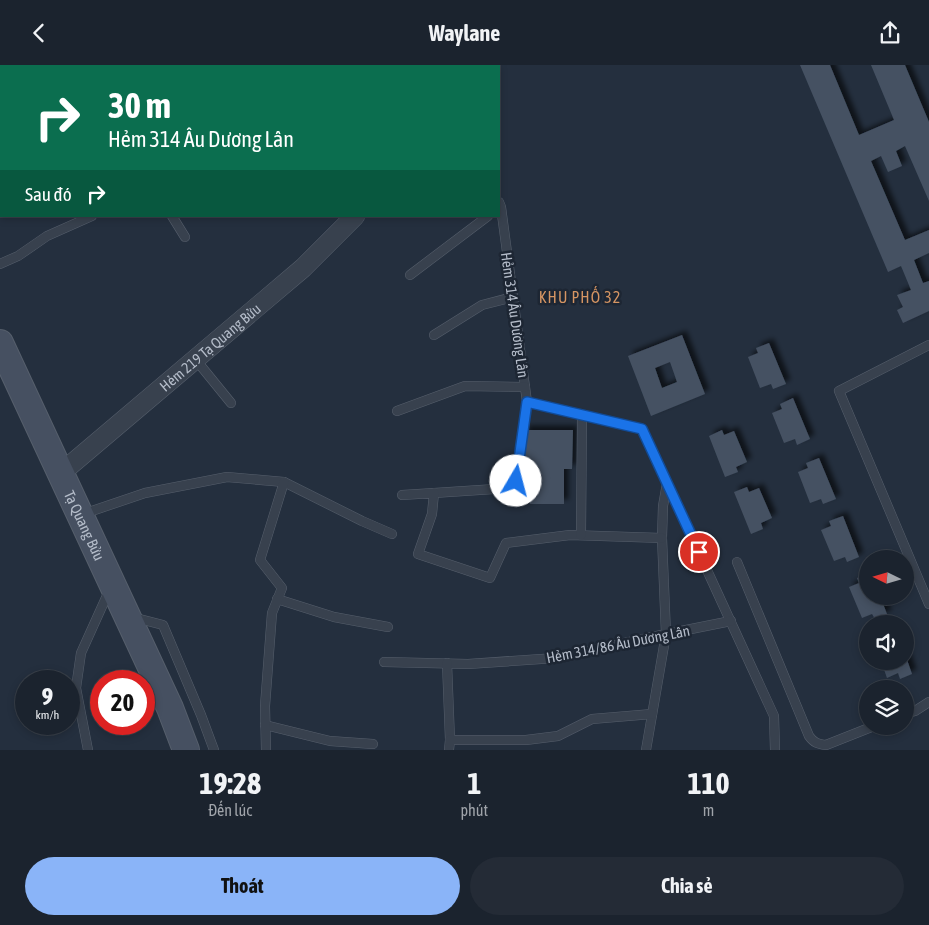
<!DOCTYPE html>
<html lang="vi">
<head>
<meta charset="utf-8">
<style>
	:root { --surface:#1b232e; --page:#242b36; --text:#f1f3f6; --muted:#a0a4aa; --line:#39404a; --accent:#8ab4f8 }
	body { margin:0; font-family:"Asap Condensed",sans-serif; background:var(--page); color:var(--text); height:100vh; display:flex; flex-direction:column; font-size:19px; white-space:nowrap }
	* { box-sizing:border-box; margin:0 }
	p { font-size:16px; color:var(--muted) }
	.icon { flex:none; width:28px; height:28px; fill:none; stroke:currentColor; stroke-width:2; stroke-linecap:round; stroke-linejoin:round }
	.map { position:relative; height:685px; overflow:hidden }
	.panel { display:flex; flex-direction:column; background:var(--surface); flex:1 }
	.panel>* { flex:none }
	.top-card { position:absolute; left:0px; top:0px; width:500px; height:152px; box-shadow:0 2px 8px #0003,0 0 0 1px var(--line); background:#0b6e4f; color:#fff; overflow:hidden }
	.needle { width:32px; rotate:275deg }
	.buttons { position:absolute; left:859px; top:485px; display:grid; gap:10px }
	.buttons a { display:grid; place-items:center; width:55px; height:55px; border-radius:50%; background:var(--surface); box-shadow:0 2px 8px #0003,0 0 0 1px var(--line); font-size:25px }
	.speed { position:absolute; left:15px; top:605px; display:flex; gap:10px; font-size:25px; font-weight:700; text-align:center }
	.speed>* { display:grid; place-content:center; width:65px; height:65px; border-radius:50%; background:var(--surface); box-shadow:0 2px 8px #0003,0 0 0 1px var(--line); line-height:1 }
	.speed small { font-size:12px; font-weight:400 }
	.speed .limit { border:8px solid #d22; background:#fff; color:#111 }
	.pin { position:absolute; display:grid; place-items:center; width:42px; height:42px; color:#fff; margin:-21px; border:2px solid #fff; border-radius:50%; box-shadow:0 1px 5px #0007 }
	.me { position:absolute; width:55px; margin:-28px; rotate:8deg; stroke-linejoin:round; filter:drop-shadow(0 0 4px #0008) }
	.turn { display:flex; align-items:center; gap:18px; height:105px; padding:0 25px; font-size:22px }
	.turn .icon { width:65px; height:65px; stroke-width:2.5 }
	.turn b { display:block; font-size:35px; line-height:42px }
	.then { display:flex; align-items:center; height:48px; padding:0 25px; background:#0003; gap:10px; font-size:19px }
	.eta { display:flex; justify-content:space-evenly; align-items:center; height:85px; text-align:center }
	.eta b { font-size:30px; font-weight:700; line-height:35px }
	.action { display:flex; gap:10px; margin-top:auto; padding:10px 25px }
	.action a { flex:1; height:58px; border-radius:30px; background:var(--accent); color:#111; font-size:20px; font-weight:700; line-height:58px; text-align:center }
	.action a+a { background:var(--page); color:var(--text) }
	header { display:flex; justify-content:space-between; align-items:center; height:65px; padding:0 25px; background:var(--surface); font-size:22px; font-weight:700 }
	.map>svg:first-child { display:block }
	.building { fill:#455162; fill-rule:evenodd; filter:url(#shadow) }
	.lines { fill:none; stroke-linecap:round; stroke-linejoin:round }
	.lane-casing { stroke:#565f6c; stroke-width:10 }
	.street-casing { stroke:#565f6c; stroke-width:20 }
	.secondary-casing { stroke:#565f6c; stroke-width:28 }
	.lane { stroke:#38414e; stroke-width:9 }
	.street { stroke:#38414e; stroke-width:19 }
	.secondary { stroke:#465061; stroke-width:26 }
	.route-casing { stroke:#114b97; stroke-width:12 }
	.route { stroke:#1a73e8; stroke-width:9 }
	.labels { text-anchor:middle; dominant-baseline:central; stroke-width:5; stroke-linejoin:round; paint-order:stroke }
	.street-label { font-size:15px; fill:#b4bcc9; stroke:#1d2633 }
	.neighbourhood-label { font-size:16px; letter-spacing:1px; fill:#d59563; stroke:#1d2633 }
</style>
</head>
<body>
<header><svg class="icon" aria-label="back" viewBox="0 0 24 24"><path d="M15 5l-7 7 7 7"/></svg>Waylane<svg class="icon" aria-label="share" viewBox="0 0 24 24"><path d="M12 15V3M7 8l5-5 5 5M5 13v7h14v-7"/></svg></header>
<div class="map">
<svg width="929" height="685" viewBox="0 0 929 685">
	<defs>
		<filter id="shadow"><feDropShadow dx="4.5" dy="-4.5" stdDeviation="2.5" flood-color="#0009"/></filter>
	</defs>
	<rect width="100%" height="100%" fill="#242f3e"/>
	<g class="building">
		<path d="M800,0H830L859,70L894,55L871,0H905L929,57V136L905,81L896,86L902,101L888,107L881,91L871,96L905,175L929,165V188L914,195L923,218L929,216V246L903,258L897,245L903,242L897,230L911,225L901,201L888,207Z"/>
		<path d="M682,270L705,329L651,351L628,291ZM670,297L677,317L662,323L655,303Z"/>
		<path d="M769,278L786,319L773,324L771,319L760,323L748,292L758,288L756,283Z"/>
		<path d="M793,333L810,374L797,380L795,374L784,378L772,348L782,344L780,339Z"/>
		<path d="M524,365H573L572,404H564V439H530L531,403H523Z"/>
		<path d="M722,365L724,370L734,366L747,397L736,402L738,407L725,412L709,371Z"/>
		<path d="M819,393L836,434L823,439L821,434L810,438L798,407L808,403L806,398Z"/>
		<path d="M747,422L749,427L759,423L772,453L761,458L763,464L751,469L734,427Z"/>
		<path d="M843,451L859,492L847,497L845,492L834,496L821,465L831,461L829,456Z"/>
		<path d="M868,509V531H880L887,549L875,554L872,549L862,553L849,522L859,518L857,513Z"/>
		<path d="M905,589L912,609L900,614L898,608L887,613L881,596H905Z"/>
	</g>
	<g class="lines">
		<g class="lane-casing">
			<g id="lane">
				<path d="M75,0L76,1"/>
				<path d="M424,0L425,1"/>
				<path d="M319,1L320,0"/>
				<path d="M478,1L481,0"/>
				<path d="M0,21L1,23"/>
				<path d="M0,111L1,110"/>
				<path d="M499,137L501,142L527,337L642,364L667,418L663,441L662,473L666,569L646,685"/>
				<path d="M172,151L185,172"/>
				<path d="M0,199L18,191L47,171L92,151"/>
				<path d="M410,210L488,151"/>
				<path d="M434,270L482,240L513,232"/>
				<path d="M929,280L839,326L929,539"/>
				<path d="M196,295L231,338"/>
				<path d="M397,346L465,321L525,322"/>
				<path d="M667,418L774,651L775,685"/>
				<path d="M434,428L511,423L514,421L516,416L527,337"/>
				<path d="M402,430L434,428L432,449L418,489L490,513L506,478L570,470L662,473"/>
				<path d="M83,449L145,428L227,412L284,417L362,456L392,469"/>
				<path d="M581,470L582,350"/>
				<path d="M737,497L809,671C814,678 818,679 826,680L874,661"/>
				<path d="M277,534L334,552L388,562"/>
				<path d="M132,552L163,560L201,650L214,685"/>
				<path d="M384,597L468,599L556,593L666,569L731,556"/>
				<path d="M447,598L450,675"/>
				<path d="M905,649L915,646L929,637"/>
				<path d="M265,660L330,676L373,679"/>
				<path d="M88,685L76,623L81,588L109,526"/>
				<path d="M266,685L265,641L272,548L282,523L260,495L284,417"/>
				<path d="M449,685L450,675H526L558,671L592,654L652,649"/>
			</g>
		</g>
		<g class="street-casing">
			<g id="street">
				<path id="s1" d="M61,408L303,203L355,151"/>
			</g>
		</g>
		<g class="secondary-casing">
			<g id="secondary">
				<path id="s2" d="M0,278L170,643L186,685"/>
			</g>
		</g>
		<use href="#lane" class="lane"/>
		<use href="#street" class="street"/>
		<use href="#secondary" class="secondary"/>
	</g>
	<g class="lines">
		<g class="route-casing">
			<path id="route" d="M516,416L527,337L642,364L699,487"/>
		</g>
		<use href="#route" class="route"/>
	</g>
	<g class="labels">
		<g class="street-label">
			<text transform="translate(515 250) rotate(82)">Hẻm 314 Âu Dương Lân</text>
			<text stroke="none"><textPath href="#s1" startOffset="195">Hẻm 219 Tạ Quang Bửu</textPath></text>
			<text stroke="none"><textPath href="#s2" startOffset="201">Tạ Quang Bửu</textPath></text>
			<text transform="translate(618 579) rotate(-11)">Hẻm 314/86 Âu Dương Lân</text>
		</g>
		<g class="neighbourhood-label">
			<text x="580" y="232">KHU PHỐ 32</text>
		</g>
	</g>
</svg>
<div class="buttons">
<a><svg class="needle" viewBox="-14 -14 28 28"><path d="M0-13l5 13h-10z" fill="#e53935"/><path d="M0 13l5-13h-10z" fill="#a0a4aa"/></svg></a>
<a><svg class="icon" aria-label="sound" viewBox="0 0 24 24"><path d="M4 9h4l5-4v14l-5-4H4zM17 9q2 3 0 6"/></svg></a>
<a><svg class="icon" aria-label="layers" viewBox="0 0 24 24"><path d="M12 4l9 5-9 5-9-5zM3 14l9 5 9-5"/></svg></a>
</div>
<div class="speed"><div>9<small>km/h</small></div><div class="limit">20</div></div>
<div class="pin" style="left:699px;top:487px;background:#d93025"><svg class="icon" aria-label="arrive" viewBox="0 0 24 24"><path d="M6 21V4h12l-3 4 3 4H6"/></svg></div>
<svg class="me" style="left:516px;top:416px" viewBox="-20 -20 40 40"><circle r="19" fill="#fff"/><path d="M0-13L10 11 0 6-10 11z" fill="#1a73e8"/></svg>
<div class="top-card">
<div class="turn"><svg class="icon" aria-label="right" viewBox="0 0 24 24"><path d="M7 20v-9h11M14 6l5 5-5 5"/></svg><div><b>30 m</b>Hẻm 314 Âu Dương Lân</div></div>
<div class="then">Sau đó<svg class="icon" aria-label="right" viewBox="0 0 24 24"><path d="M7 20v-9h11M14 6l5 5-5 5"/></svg></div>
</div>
</div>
<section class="panel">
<div class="eta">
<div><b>19:28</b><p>Đến lúc</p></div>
<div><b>1</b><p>phút</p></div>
<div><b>110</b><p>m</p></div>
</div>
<div class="action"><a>Thoát</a><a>Chia sẻ</a></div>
</section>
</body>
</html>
